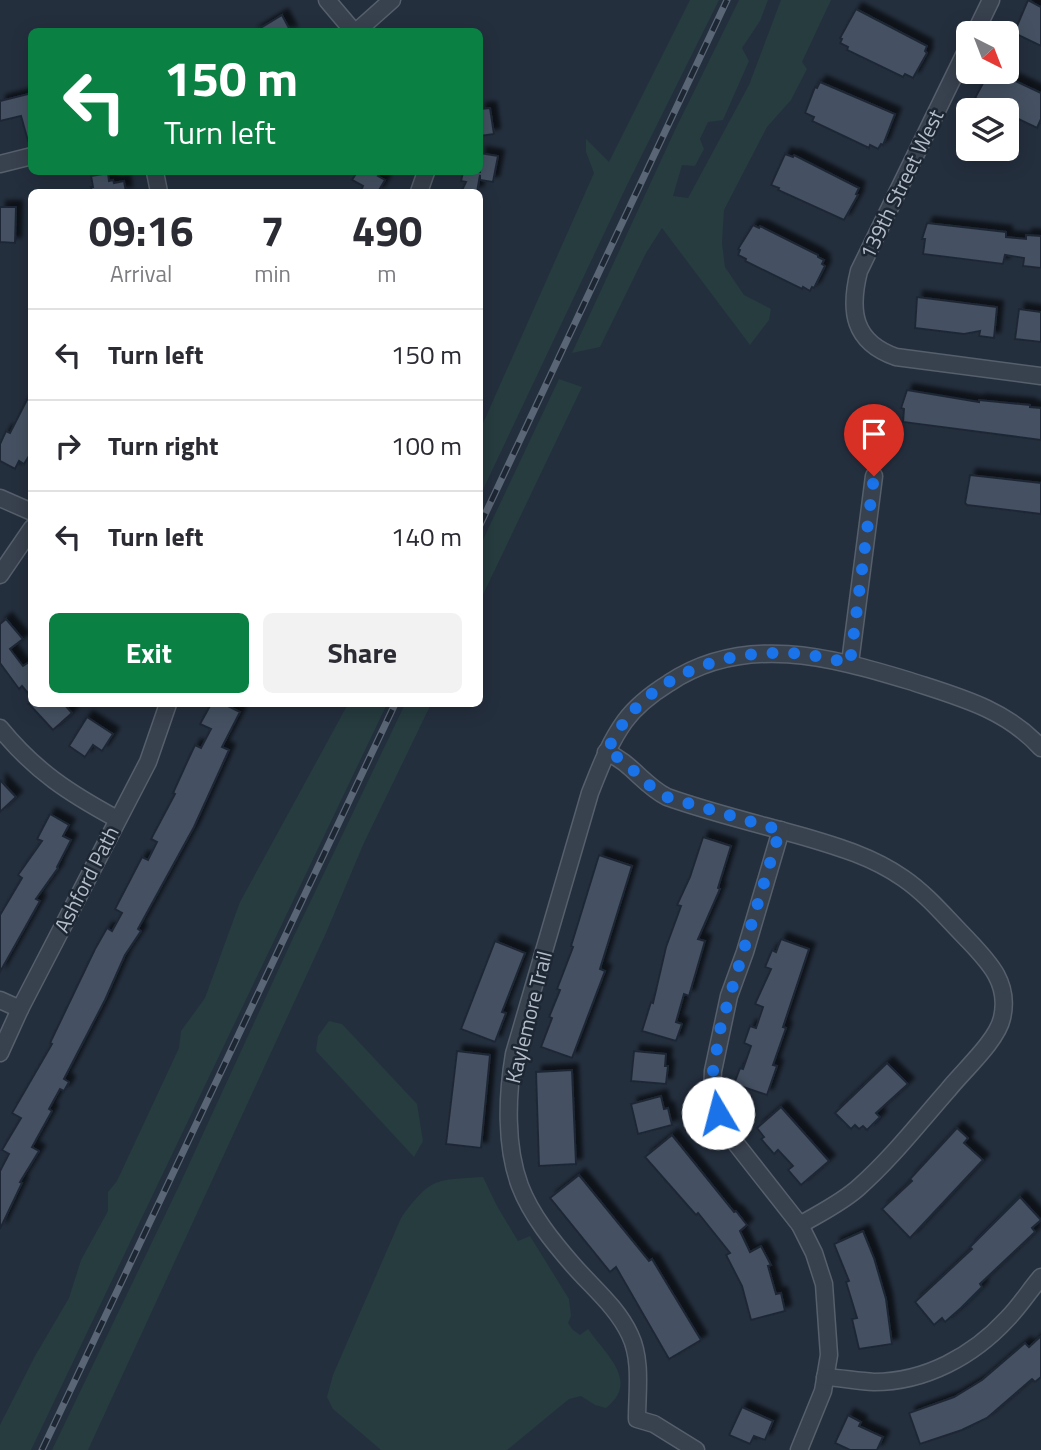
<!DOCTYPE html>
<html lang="en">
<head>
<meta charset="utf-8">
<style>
	:root { --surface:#fff; --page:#f2f2f3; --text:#2b2b33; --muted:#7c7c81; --line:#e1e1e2; --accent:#0b8043 }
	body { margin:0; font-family:"Titillium Web",sans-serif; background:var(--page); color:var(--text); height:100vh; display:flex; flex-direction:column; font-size:26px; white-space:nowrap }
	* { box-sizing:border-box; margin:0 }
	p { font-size:23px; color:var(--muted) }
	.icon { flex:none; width:38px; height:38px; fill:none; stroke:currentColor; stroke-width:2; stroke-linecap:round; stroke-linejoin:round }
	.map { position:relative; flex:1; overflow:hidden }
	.sheet { position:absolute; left:28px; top:189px; width:455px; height:518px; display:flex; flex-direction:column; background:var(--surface); border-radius:10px; box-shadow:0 4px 18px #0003 }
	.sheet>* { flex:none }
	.hud { position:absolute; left:28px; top:28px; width:455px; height:147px; border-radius:10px; box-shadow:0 4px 18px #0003; background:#0b8043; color:#fff; overflow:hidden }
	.needle { width:46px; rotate:138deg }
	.fabs { position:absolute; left:956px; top:21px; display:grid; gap:14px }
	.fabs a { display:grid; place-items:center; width:63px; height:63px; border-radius:10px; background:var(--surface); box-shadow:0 4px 18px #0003; font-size:35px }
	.pin { position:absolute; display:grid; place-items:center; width:60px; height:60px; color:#fff; margin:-72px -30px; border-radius:50% 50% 50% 0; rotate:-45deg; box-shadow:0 0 7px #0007 }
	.pin .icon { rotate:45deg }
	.me { position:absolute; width:77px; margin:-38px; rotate:352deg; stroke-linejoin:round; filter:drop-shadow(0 0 5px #0008) }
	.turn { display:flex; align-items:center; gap:24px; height:147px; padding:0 21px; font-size:32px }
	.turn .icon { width:91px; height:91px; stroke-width:2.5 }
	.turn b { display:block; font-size:49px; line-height:60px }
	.eta { display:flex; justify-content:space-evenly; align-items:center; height:119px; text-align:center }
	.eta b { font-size:42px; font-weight:700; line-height:49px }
	.cta { display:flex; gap:14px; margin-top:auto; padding:14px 21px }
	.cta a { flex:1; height:80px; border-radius:10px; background:var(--accent); color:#fff; font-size:28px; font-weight:700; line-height:80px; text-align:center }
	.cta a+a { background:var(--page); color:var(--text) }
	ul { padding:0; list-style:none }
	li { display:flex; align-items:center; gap:21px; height:91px; padding:0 21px; border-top:2px solid var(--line) }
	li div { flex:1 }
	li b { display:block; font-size:26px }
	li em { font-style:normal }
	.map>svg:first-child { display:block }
	.green { fill:#263c3f }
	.building { fill:#455162; stroke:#1f2835; stroke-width:2; filter:url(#shadow) }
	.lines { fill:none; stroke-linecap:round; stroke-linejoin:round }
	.minor-casing { stroke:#565f6c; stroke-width:19 }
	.minor { stroke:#38414e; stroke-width:16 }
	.rail-casing { stroke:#5a6575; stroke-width:7 }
	.rail { stroke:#1d2633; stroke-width:4.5; stroke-dasharray:13; stroke-linecap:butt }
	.route { stroke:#1a73e8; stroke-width:12; stroke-dasharray:0 21.6 }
	.labels { text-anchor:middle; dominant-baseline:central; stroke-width:5; stroke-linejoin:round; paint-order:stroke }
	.street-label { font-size:21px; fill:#b4bcc9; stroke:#1d2633 }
</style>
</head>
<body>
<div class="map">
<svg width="1041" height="1450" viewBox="0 0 1041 1450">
	<defs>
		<filter id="shadow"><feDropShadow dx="6" dy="-6" stdDeviation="2" flood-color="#0009"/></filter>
	</defs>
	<rect width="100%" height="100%" fill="#242f3e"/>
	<g class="green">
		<path d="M690,0H719L628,183L480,496V430L594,173L586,152V139L609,162Z"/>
		<path d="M739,0H768L760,21L742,48L749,61L723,120L708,122L700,139L704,149L695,166L682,165L673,196L688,198L749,85L781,0H831L802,62L807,69L791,100L767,127L724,210L722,243L725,267L744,295L771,309L769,320L750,345L662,228L646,253L600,347L572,353L675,130Z"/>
		<path d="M559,379L582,387L480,601V546Z"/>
		<path d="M348,704H387L31,1450H0V1425L35,1356L69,1298L81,1260L108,1211V1192L117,1181L179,1048L181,1031L205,998L240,902Z"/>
		<path d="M405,704H431L363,845L326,933L88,1450H52L179,1186L293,938Z"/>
		<path d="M329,1021L342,1024L417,1104L423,1141L414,1157L316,1051L318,1036Z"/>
		<path d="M483,1177L497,1206L518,1241L530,1236L569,1299L571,1316L568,1323L573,1330L580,1335L588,1329C606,1355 640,1381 606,1408L595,1405L581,1396L569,1399L507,1450H381L333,1409L327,1397L333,1375L401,1218C431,1177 435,1180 483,1177Z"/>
	</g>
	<g class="building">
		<path d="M1028,0L1041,7V46L1014,33Z"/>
		<path d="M856,9L927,46L925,51L927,53L913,78L905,74L903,77L847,50L848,47L840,43L842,39L840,38Z"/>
		<path d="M282,15L291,32H254Z"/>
		<path d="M989,72H996L1041,93V119L1037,128L1006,113V110H1000L975,98Z"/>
		<path d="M820,82L895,114L883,145L881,144L878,149L870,145L869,148L812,121L814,117L805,113L815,87L817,88Z"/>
		<path d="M32,93V140L28,141L21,116L0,121V101Z"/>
		<path d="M490,108L494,134L480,136V109Z"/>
		<path d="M480,153L498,156L493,182L480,180V175L477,192H461L466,182L461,181L463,172H480Z"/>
		<path d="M785,154L793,157L794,155L859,188L856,194L858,195L844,220L778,190L779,188L771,185Z"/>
		<path d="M357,172H381L378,176L385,180L378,192H360L363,186L352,180Z"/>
		<path d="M108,173L109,181L113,180L114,183L124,181L126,192H92L91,187H93L91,176Z"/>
		<path d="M0,207H16L15,243L0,242Z"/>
		<path d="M927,223L1006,232V237L1026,239V235L1041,236V268L1023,266L1024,258L1005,255L1003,264L923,254L925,239H922Z"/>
		<path d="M753,225L759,228L760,226L818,255V257L824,260L822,264L825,266L814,288L812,287L810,291L803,287L802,289L745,261L746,259L738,255L740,250L738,249Z"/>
		<path d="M917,297L997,307L994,338L979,336L980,331L964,334L915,328Z"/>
		<path d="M1019,309L1041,312V342L1015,339Z"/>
		<path d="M32,390V451L24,464L19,461L15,469L0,461V444L6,431L10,433Z"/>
		<path d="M907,390L979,402V400L1030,405V407L1041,408V440L903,422L904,409L901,408Z"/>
		<path d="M970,475L1041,483V514L967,505L965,503Z"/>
		<path d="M6,619L23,639L10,649L23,666L32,660V698L22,686L19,689L0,663V624Z"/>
		<path d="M29,704H64L72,713L53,730Z"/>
		<path d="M211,704H224L240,712L222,747L229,750L194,827L138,929L141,931L125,955L105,1000L64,1079L69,1082L64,1091L60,1089L49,1109L52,1111L32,1147L39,1151L20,1182L22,1183L0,1229V1171L9,1154L2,1150L21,1118L12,1113L52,1044L50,1043L95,949L107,928L112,931L122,913L115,909L142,857L148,860L157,842L151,839L175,794L173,793L187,762L195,745L201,748L211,729L200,724Z"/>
		<path d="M87,717L113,734L102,751L93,745L85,757L69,746Z"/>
		<path d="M0,780L16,797L0,812Z"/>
		<path d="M50,814L69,825L63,836L71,840L57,867L58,868L36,899L40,901L0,972V915L22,878L18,875L42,841L37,839Z"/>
		<path d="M703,837L731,846L718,888L720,889L698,939L705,941L689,996L684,994L676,1022L682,1024L676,1041L642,1031L651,1002L653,1003L666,947L681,906L677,905L690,877Z"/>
		<path d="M599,855L632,866L600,969L605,971L572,1058L541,1047L552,1018L549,1017L560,990L557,989L573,947L571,946Z"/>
		<path d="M781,939L809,949L783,1027L786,1028L773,1065L777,1066L767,1095L734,1084L740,1068L743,1069L751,1046L744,1043L750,1026L756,1028L763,1007L755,1004L771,969L765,967L772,950L776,952Z"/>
		<path d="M495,941L525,953L502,1012L506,1013L495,1042L461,1029Z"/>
		<path d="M457,1051L490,1055L481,1148L446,1144Z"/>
		<path d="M634,1051L666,1054L665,1066H668L666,1084L631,1081Z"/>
		<path d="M887,1063L908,1084L876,1113L880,1117L867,1130L863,1126L859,1129L855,1125L851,1129L835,1113Z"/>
		<path d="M572,1070L576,1164L539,1166L536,1072Z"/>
		<path d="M661,1096L664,1109L668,1108L672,1125L638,1134L631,1104Z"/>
		<path d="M781,1107L829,1161L801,1185L788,1170L793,1166L778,1150L774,1154L761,1139L764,1137L757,1128Z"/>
		<path d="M957,1128L968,1138L964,1143L983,1160L910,1238L882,1209L912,1181L910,1179Z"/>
		<path d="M672,1135L734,1212L736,1211L747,1225L740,1231L750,1252L761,1246L771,1265L768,1266L776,1294L781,1293L785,1311L751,1320L742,1286L726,1255L730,1253L698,1213L696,1215L645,1157Z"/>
		<path d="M579,1175L649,1261L652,1259L701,1340L669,1359L616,1267L610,1272L550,1198Z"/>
		<path d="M1020,1197L1041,1220L1032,1228L1035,1232L980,1284L982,1287L961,1308L945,1322L942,1318L934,1325L915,1302L972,1249L970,1247Z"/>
		<path d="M863,1231L874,1258L886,1299L892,1344L859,1349L852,1319L857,1318L846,1282L849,1281L834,1244Z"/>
		<path d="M1041,1336V1377L1035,1382L1032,1379L987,1418L962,1430L920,1444L909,1413L954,1397L982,1380L1025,1343L1029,1347Z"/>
		<path d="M742,1407L773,1421L765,1440L754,1436L750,1444L729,1435Z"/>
		<path d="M848,1415L861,1422L859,1426L883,1437L877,1450H850L835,1443Z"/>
	</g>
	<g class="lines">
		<g class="minor-casing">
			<g id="minor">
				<path d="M327,0L354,32"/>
				<path d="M356,32L392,0"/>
				<path d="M975,33L991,0"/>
				<path d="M968,47L859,271C849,311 853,342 896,357L1041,376"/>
				<path d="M0,164L32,156"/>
				<path d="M155,172L159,192"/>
				<path d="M419,192L426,172"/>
				<path d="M0,498L32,512"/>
				<path d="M0,575L32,528"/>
				<path d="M850,663L874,476"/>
				<path d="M0,728C35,771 69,793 117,819"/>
				<path d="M606,752C631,762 643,785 667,797C712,813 759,824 805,837C839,847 873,857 903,878C928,895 947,919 968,940C990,963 1010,984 1002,1018C997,1041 963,1071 948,1090C919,1123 891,1159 858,1188C841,1203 820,1213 800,1225"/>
				<path d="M781,830L745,952L729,996L713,1071L712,1094L718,1113L734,1141L800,1225L814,1253L824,1284L829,1355L823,1391L799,1450"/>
				<path d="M0,1000L20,1009"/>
				<path d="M0,1053L20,1009L148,762L168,704"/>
				<path d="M825,1377C841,1378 858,1381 874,1382C925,1382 973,1356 1007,1319C1020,1306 1029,1291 1041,1277"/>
				<path d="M696,1450L654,1424L637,1419C637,1392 642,1360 630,1335C617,1307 593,1288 573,1265C553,1242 531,1215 520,1186C505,1146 507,1095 514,1054L590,793C600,768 609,743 625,721C636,706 653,693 669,683C744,633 831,657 910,681C959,697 1006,709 1041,748"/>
			</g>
		</g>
		<use href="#minor" class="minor"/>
		<g class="rail-casing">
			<g id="rail">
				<path d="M480,525L727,0"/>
				<path d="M42,1450L395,704"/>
			</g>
		</g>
		<use href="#rail" class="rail"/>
	</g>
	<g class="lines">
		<path class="route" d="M718,1113L712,1094L713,1071L721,1025L780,830L667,797C643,785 631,762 606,751C613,741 619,729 626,719C664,672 727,651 786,653C808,653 829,659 850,663L874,476"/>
	</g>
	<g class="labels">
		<g class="street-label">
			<text transform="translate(901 184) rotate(-64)">139th Street West</text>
			<text transform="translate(86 879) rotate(-63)">Ashford Path</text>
			<text transform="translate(528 1017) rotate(-76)">Kaylemore Trail</text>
		</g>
	</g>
</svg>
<div class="fabs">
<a><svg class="needle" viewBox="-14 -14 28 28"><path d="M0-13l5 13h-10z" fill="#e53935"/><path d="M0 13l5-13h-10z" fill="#7c7c81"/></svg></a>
<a><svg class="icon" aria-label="layers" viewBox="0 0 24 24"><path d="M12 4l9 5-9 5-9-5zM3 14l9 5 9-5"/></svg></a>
</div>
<div class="pin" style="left:874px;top:476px;background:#d93025"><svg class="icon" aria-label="arrive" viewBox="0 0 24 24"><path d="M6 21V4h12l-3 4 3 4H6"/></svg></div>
<svg class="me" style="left:718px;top:1113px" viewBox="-20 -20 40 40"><circle r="19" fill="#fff"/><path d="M0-13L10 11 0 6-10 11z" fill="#1a73e8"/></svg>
<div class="hud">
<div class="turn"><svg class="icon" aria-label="left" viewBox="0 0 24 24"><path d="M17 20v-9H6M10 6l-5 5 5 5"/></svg><div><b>150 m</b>Turn left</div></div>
</div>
<section class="sheet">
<div class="eta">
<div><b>09:16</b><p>Arrival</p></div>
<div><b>7</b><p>min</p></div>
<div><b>490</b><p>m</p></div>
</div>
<ul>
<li><svg class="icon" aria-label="left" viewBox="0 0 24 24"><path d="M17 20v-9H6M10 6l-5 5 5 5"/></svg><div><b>Turn left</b></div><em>150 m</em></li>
<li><svg class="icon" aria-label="right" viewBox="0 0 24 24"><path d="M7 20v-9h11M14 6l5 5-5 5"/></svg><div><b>Turn right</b></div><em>100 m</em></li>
<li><svg class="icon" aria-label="left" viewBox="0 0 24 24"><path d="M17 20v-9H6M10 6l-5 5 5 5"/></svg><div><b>Turn left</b></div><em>140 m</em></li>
</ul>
<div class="cta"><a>Exit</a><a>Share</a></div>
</section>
</div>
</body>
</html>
